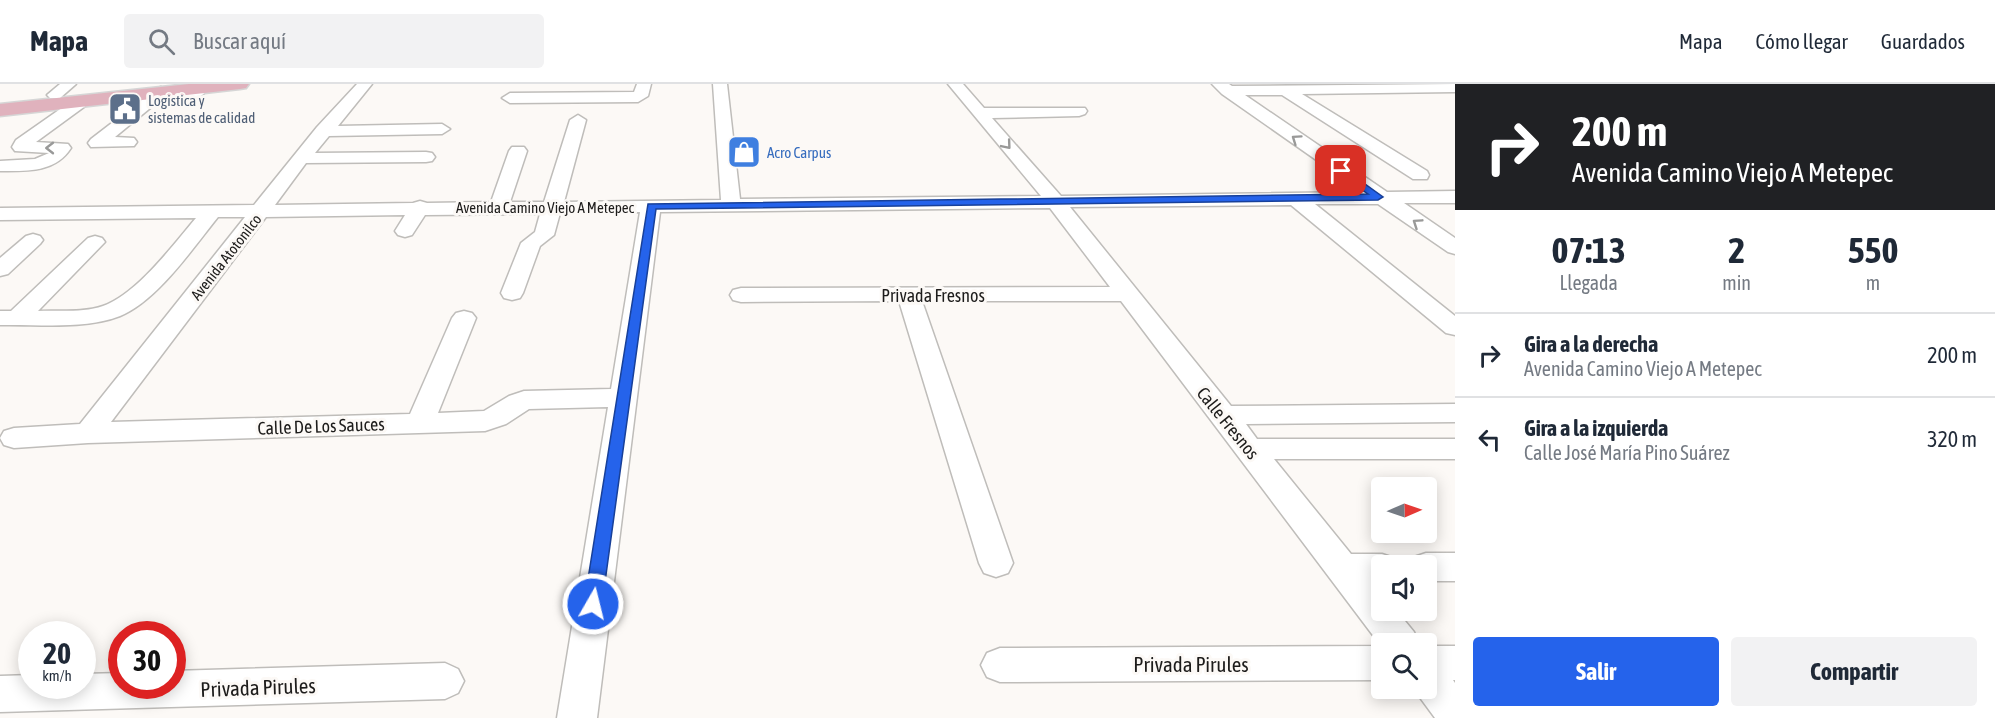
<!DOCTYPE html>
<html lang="es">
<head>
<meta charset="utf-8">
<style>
	:root { --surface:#fff; --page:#f2f2f3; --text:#1f2937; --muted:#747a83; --line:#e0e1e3; --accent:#2563eb }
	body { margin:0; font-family:"Asap Condensed",sans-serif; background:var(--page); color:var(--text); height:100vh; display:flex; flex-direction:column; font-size:22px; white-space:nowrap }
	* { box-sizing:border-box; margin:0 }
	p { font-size:20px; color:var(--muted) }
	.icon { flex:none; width:33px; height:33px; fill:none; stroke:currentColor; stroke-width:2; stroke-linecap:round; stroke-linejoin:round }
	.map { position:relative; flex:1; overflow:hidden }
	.side { display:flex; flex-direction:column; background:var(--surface); width:540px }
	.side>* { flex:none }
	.top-card { background:#202124; color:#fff; overflow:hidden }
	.needle { width:39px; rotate:88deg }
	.buttons { position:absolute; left:1371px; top:393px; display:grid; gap:12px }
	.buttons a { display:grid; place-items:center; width:66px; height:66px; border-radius:6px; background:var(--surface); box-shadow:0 3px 15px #0003; font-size:30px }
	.speed { position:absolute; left:18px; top:537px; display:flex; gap:12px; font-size:30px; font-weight:700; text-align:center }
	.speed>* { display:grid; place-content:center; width:78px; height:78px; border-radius:50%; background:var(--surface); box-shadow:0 3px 15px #0003; line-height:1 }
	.speed small { font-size:15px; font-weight:400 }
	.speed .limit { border:9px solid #d22; background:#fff; color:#111 }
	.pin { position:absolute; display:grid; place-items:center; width:51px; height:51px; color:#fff; margin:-26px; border-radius:12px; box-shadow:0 3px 9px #0006 }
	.me { position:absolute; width:66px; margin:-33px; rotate:8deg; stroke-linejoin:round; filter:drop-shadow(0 0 4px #0008) }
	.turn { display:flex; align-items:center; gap:21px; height:126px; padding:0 18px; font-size:27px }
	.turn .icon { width:78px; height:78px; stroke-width:2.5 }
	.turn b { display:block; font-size:42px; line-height:51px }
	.eta { display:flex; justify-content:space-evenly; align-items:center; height:102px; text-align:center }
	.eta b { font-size:36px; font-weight:700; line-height:42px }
	.action { display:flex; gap:12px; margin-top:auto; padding:12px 18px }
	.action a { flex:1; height:69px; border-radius:6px; background:var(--accent); color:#fff; font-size:24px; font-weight:700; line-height:69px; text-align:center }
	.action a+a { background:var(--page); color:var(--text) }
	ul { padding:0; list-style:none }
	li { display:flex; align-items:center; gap:18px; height:84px; padding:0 18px; border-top:2px solid var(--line) }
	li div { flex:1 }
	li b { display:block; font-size:22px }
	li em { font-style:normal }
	header { display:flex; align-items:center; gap:36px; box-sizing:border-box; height:84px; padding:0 30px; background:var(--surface); border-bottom:2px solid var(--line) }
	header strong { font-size:28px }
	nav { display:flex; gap:33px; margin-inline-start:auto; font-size:21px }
	.search { width:420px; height:54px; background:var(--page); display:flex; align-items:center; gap:15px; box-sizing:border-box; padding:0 21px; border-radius:6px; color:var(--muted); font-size:22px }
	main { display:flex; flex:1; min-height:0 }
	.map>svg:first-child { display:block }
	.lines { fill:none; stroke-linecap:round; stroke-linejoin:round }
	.minor-casing { stroke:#bfbdba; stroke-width:3 }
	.major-casing { stroke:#d6d6d6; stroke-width:3 }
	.minor { fill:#fff; fill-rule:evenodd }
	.major { fill:#e0b2bd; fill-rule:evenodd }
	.oneway { stroke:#999998 }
	.route { fill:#2563eb; stroke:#184099; stroke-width:1.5 }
	.labels { text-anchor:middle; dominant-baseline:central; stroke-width:6; stroke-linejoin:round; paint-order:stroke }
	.far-service-label { font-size:15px; fill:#4e5e75; stroke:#fcf9f6; text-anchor:start }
	.far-shop-label { font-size:15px; fill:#366cbe; stroke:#fcf9f6; text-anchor:start }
	.far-street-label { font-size:15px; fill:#1d1c1b; stroke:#fcf9f6 }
	.street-label { font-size:18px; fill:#1d1c1b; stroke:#fcf9f6 }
	.near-street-label { font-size:21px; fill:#1d1c1b; stroke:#fcf9f6 }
</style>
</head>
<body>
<header>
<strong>Mapa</strong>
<div class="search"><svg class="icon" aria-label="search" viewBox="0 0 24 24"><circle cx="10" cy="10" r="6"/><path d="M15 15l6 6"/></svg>Buscar aquí</div>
<nav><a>Mapa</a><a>Cómo llegar</a><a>Guardados</a></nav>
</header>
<main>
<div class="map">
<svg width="1455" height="634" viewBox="0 0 1455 634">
	<rect width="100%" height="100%" fill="#fcf9f6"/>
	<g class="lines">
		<g class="minor-casing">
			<g id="minor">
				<path d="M60,0H76L60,14H50L47,11Z"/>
				<path d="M357,0H372L338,42L442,40L450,45L442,50L329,52L315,69L426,68L432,69L435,73L432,77L426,78L306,79L275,121L413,119L420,117L427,119L491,118L509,67L512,63H524L527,67L510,118H544L570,36L578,31L586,36L564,118L721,116L713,0H727L740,115L1041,112L948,0H963L984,24H1085L1087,27L1085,30L1079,32L992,34L1061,112L1362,108L1222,10L1212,0H1229L1232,2L1455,0V8L1302,10L1427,87L1429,91L1427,95H1413L1282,11H1245L1387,108L1455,107V119H1404L1455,154V170L1448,168L1378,120H1315L1455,232V251L1446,249L1291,121L1070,123L1231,322L1455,320V338L1246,340L1257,355H1455V375H1274L1351,470H1382L1394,474L1397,482H1382V498H1373L1382,508V526H1396L1414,548L1419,560H1382V596L1000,598L987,593L981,581L987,569L1000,564L1381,562L1121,217H922L1013,479L1008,489L996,493L984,489L979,479L899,217L741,218L733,216L730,211L733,206L741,204L1110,203L1050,124L660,128L597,634H557L608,323L529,325L506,340L485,347L88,359L14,364L4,361L0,354L4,347L14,344L80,340L245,133H218C193,164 157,217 120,232C84,246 38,240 0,241V227H11L88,154L95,152L102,154L105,158L38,227C58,226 83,229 103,222C137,210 173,161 196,134L0,136V124L254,121L317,43ZM640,128L611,305L524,307L509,312L484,327L438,329L476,234L472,229L464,227L456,229L452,234L410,330L111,338L266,133L405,131L395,147L398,151L405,153L412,151L425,131L540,130L535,148L521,159L501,209L504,214L512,216L520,214L523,209L540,162L554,151L560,129Z"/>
				<path d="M637,0H651L648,12L638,18L510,19L502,14L510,9L634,8Z"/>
				<path d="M197,1H207L210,4L193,19H183L180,16Z"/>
				<path d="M161,3L169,8L166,11L115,53L134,54L137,58L134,62L91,63L88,59L91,55L156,5Z"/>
				<path d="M82,12L88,14L90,17L88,20L36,58L68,60L71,64C55,89 26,87 0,87V77L35,75L49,69L15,67L12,63L16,56L76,14Z"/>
				<path d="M33,150L40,152L43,156L40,160L8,190L0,192V174L26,152Z"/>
				<path d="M1426,469H1455V497H1426V482H1410L1414,473Z"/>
				<path d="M1426,562H1455V596H1453L1455,599V634H1435L1413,604H1426Z"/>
				<path d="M445,579L458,585L464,597L458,609L445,615L0,628V592L32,591V602H82V590L122,589V602H172V587Z"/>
			</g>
		</g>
		<g class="major-casing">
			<path id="major" d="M189,0H249L246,4L240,5L0,32V20Z"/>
		</g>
		<use href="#minor" class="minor"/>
		<use href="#major" class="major"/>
	</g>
	<defs><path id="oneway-chevron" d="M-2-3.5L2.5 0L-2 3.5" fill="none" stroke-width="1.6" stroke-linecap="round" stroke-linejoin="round" transform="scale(1.5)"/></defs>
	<g class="oneway">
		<use href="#oneway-chevron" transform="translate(1296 55) rotate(-145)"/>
		<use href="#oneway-chevron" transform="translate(1007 61) rotate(50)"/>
		<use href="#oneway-chevron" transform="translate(50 64) rotate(180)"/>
		<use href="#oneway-chevron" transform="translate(1417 139) rotate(-146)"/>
	</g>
	<path class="route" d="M1337,85H1344L1383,113L1378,116L656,125L602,520L599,525L593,527L587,525L584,520L648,120L1368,110L1337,89Z"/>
	<defs>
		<g id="civic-square" transform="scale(1.725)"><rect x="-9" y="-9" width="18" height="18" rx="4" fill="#5c6f8a" stroke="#fcf9f6"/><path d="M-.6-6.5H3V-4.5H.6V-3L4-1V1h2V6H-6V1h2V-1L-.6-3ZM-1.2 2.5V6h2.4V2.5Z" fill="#fff"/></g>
		<g id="shop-square" transform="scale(1.725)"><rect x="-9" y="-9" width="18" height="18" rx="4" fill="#3f7fe0" stroke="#fcf9f6"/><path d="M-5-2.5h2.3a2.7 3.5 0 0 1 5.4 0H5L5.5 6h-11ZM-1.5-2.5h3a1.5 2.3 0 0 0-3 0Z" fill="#fff"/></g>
	</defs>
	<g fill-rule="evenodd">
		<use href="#civic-square" x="125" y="25"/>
		<use href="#shop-square" x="744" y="68"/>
	</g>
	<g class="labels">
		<g class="far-service-label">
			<text x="148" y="16">Logistica y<tspan x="148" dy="17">sistemas de calidad</tspan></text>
		</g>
		<g class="far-shop-label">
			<text x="767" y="68">Acro Carpus</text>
		</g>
		<g class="far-street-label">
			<text x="545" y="123">Avenida Camino Viejo A Metepec</text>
			<text transform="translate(226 173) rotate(-52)">Avenida Atotonilco</text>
		</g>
		<g class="street-label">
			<text x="933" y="211">Privada Fresnos</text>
			<text transform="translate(1228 339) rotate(51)">Calle Fresnos</text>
			<text transform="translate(321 342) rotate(-2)">Calle De Los Sauces</text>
		</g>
		<g class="near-street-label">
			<text x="1191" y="580">Privada Pirules</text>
			<text transform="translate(258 603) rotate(-2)">Privada Pirules</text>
		</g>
	</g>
</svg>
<div class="buttons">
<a><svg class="needle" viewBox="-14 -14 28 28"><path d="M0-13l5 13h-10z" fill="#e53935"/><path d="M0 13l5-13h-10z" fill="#747a83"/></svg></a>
<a><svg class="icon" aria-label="sound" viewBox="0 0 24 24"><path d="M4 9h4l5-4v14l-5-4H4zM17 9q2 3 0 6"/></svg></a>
<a><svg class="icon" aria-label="search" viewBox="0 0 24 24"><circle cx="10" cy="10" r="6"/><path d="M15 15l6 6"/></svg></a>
</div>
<div class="speed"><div>20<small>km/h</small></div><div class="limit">30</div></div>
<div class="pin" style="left:1341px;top:87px;background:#d93025"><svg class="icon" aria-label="arrive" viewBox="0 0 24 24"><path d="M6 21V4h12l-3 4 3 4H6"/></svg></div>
<svg class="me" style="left:593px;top:520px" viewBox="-20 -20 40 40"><circle r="17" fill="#2563eb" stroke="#fff" stroke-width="3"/><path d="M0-11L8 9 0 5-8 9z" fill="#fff"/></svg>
</div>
<section class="side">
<div class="top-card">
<div class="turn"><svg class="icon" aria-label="right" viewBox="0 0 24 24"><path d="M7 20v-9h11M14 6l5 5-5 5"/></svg><div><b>200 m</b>Avenida Camino Viejo A Metepec</div></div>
</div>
<div class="eta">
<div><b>07:13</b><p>Llegada</p></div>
<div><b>2</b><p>min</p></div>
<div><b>550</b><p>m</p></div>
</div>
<ul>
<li><svg class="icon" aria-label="right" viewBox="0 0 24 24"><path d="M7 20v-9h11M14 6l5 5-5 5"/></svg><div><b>Gira a la derecha</b><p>Avenida Camino Viejo A Metepec</p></div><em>200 m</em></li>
<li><svg class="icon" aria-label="left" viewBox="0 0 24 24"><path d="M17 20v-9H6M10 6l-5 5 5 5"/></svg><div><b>Gira a la izquierda</b><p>Calle José María Pino Suárez</p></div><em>320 m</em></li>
</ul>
<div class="action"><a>Salir</a><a>Compartir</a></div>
</section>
</main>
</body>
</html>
